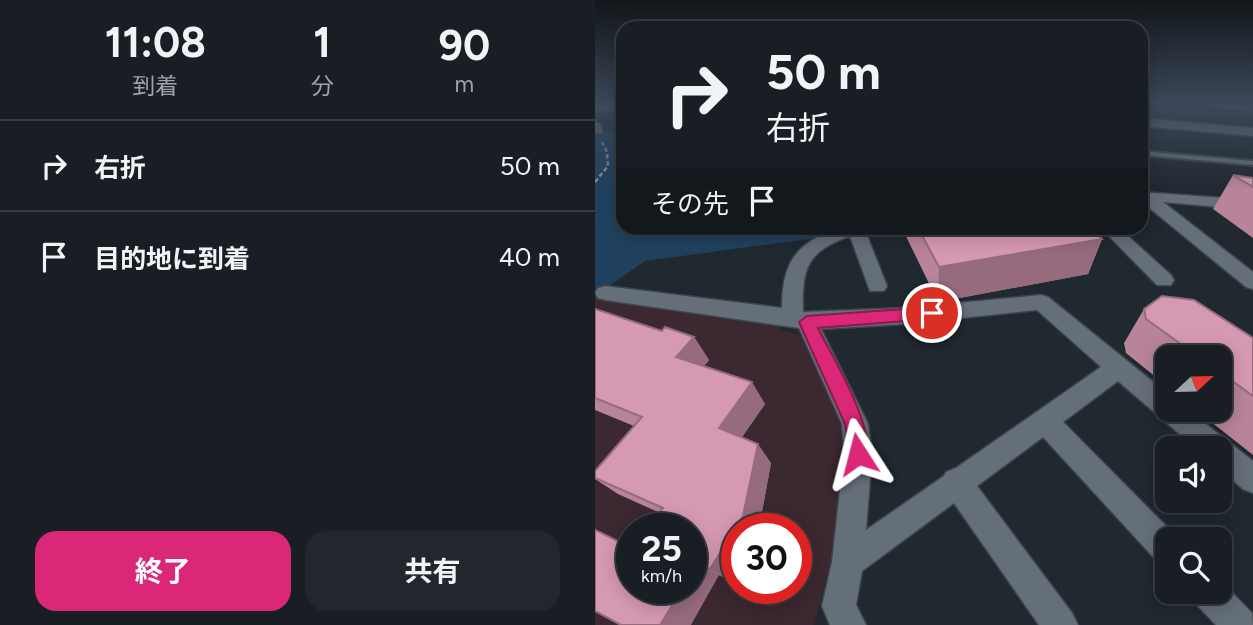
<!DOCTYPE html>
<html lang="ja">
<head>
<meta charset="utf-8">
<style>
	:root { --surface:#181e24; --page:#21272c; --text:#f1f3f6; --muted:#9fa2a6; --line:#363c41; --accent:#db2777 }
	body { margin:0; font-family:Figtree,"Noto Sans JP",sans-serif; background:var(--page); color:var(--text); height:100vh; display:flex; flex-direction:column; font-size:26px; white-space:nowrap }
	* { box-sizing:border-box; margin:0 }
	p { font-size:23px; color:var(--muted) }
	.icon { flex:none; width:38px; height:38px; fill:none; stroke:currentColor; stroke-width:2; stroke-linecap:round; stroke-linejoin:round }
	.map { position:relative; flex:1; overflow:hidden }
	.drawer { display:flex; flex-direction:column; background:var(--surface); width:595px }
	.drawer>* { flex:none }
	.banner { position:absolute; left:21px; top:21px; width:532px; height:214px; border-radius:21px; box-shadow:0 4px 18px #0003,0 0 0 2px var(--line); background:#181e24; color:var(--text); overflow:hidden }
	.needle { width:46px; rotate:68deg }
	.buttons { position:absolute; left:560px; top:345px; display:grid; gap:14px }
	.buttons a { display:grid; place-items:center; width:77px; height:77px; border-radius:14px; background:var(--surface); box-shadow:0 4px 18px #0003,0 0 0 2px var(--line); font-size:35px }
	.speed { position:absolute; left:21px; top:513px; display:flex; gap:14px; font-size:35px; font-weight:700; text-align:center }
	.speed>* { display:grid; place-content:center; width:91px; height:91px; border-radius:50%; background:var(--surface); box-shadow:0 4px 18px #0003,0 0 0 2px var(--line); line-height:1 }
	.speed small { font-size:18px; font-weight:400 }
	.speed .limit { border:10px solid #d22; background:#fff; color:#111 }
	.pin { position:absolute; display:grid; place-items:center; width:60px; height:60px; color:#fff; margin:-30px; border:4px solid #fff; border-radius:50%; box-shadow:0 2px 7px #0007 }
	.me { position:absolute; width:77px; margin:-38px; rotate:351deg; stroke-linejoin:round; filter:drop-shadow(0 0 5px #0008) }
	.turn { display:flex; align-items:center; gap:24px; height:147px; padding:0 35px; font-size:32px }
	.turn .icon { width:91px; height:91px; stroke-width:2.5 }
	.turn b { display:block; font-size:49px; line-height:60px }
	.then { display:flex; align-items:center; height:66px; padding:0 35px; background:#0003; gap:14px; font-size:26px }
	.eta { display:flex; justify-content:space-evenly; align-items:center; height:119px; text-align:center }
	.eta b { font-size:42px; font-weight:700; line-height:49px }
	.button { display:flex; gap:14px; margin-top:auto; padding:14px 35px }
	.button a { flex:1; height:80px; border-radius:21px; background:var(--accent); color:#fff; font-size:28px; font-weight:700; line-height:80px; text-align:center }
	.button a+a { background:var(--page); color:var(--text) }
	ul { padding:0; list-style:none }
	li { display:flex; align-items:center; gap:21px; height:91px; padding:0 35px; border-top:2px solid var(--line) }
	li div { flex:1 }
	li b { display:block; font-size:26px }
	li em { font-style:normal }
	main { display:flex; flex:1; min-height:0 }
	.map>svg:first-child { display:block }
	.education { fill:#3b2830; fill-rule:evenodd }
	.green { fill:#20415e }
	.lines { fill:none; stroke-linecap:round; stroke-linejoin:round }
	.lane-casing { stroke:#3d454b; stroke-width:4 }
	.street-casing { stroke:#3d454b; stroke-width:3 }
	.path { stroke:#888f96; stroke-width:2.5; stroke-dasharray:4.5 2.5; stroke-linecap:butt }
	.lane { fill:#656f79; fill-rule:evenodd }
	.street { fill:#656f79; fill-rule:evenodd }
	.wall { fill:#b88499 }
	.shaded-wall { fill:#966b7d }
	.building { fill:#d699b2; stroke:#966b7d; stroke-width:2 }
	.route { fill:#db2777; stroke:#8e194d; stroke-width:2 }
</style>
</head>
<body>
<main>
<section class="drawer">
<div class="eta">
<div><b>11:08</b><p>到着</p></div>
<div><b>1</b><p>分</p></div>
<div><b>90</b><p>m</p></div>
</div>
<ul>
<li><svg class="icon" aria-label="right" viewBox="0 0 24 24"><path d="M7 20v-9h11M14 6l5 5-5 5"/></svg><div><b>右折</b></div><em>50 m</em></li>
<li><svg class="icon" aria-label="arrive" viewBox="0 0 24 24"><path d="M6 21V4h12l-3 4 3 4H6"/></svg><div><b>目的地に到着</b></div><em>40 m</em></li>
</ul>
<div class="button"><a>終了</a><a>共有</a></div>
</section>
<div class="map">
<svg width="658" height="625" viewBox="0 0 658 625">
	<rect width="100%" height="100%" fill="#202830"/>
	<path class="education" d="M5,295L187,322L184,330L211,336L256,436L248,516L219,625H0V296ZM37,528H96V588H37ZM142,528H201V588H142Z"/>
	<path class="green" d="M28,128V228H245L222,238L50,261L0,296V132H20Z"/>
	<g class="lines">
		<g class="lane-casing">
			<g id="lane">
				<path d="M28,105V109L0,111V107Z"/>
				<path d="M546,151L658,161V165L546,155Z"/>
			</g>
		</g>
		<g class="street-casing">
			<g id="street">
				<path d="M614,104H658V111L620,107Z"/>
				<path d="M546,118L658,128V136L546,126Z"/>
				<path d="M0,121L6,125L7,133H0Z"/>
				<path d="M546,192L658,200V210L568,202L658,272V289L651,287L546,201Z"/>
				<path d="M244,228H269L292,286L289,291H275L255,236C211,252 207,268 208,312L310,308L446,295L453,297L572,393V410H593L658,461V493L648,489L625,469V448H601L523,381L468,422L583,538L572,539V565L561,560L448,437L382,486L477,613L483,625H444L359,503L267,571L261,605L271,625H235L227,606L237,562L249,454L247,424L204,328L10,300L3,298L0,293L3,288L10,286L187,308C187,262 201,243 244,228ZM442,310L506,367L361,468L351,472L349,476L271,530L277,454L273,424L226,329L310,324Z"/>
				<path d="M506,228H524L576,275L579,280L576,285H562Z"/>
				<path d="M625,580L657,613L658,625H621L601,604L596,592H625Z"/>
			</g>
		</g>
		<path class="path" d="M0,182L13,166L12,152L7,142"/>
		<use href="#lane" class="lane"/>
		<use href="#street" class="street"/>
	</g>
	<g class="wall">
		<path d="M638,175L658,178V238L618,209Z"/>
		<path d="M307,228H369L507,239L493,274L343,302Z"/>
		<path d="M0,309L67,331L99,337L114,360L109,366L170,404L147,437L176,463L164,528H142L135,581L124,575L37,588L65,513L23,494L0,479V471L39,426L0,410Z"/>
		<path d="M549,309L658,338V455L601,410H625V357H572V386L531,353L529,343Z"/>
	</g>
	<g class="shaded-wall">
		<path d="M507,239L493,274L343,302L344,267Z"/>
		<path d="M99,337L114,360L98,379L81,357Z"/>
		<path d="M157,382L170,404L139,448L124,428Z"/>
		<path d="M163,444L176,463L164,528H142V570L135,581L115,569Z"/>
		<path d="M103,563L124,575L96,625H65L88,588H96V575Z"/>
	</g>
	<g class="building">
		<path d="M638,175L658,178V187Z"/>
		<path d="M323,228H497L507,239L344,267Z"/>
		<path d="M567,296L599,300L658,338V396L625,372V357H604L551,319L549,309Z"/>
		<path d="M0,309L67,331L70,327L99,337L81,357L157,382L124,428L163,444L148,516L115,569L103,563L96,575V528H53L68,508L0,478V471L47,417L0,398Z"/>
		<path d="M0,530L37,548V588H88L65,625H26L0,611Z"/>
	</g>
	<linearGradient id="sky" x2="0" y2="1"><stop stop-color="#12161a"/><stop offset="0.54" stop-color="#3c4859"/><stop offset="1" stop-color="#3c4859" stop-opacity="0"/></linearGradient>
	<rect width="658" height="191" fill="url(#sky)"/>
	<path class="route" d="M337,307L345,313L337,319L223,328C237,357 283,430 270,461L263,464L256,461L250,424L204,322L212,316Z"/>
</svg>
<div class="buttons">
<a><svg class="needle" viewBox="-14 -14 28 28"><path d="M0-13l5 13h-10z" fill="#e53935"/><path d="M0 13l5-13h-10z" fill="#9fa2a6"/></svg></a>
<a><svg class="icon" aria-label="sound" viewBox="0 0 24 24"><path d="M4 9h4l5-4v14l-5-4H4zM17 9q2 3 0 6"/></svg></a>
<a><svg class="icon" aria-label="search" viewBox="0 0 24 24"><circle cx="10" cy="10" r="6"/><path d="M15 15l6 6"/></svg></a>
</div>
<div class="speed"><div>25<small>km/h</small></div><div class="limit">30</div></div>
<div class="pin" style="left:337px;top:313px;background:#d93025"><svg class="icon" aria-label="arrive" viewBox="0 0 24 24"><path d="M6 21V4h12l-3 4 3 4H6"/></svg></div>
<svg class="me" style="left:263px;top:454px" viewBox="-20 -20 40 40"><path d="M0-17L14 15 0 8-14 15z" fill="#db2777" stroke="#fff" stroke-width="4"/></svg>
<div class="banner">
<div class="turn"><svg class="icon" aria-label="right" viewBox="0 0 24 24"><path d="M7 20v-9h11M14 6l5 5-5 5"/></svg><div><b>50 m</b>右折</div></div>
<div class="then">その先<svg class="icon" aria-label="arrive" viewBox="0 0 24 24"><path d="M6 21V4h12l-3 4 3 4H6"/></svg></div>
</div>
</div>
</main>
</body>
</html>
